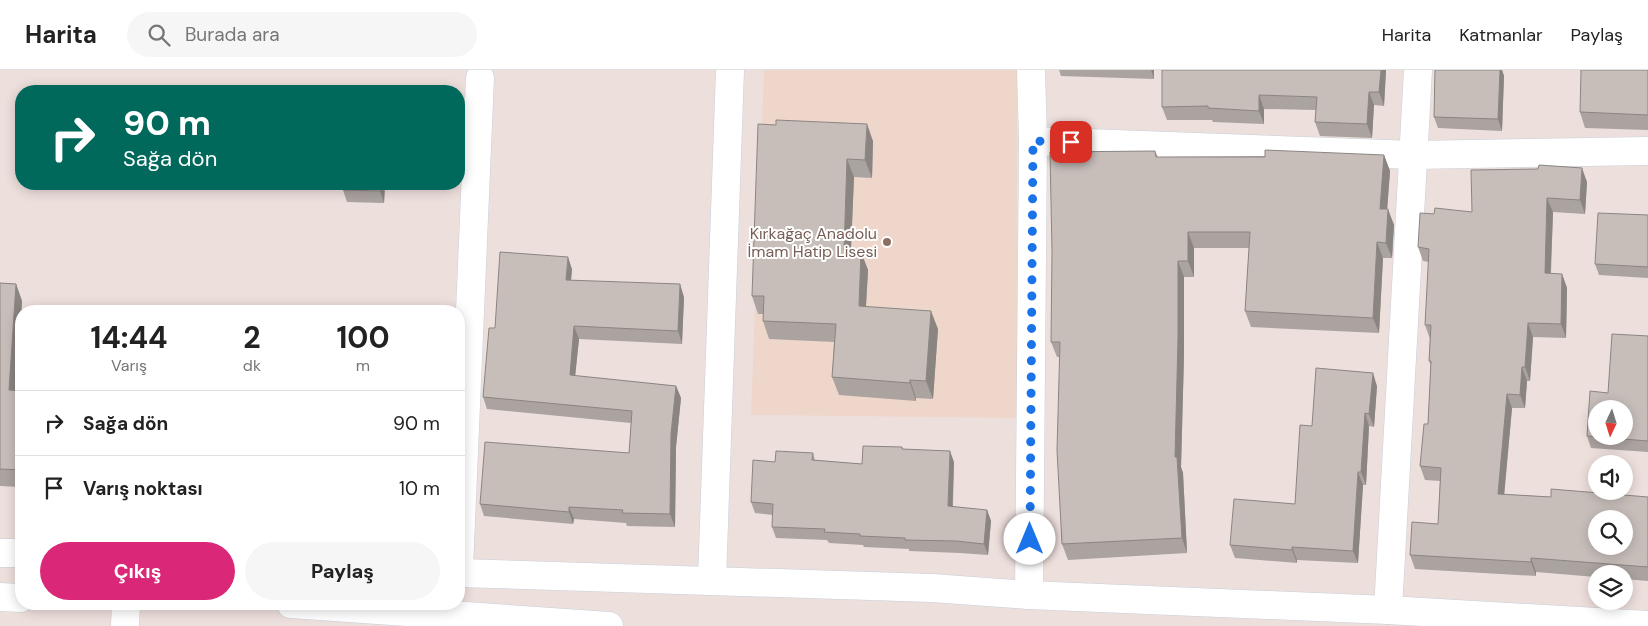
<!DOCTYPE html>
<html lang="tr">
<head>
<meta charset="utf-8">
<style>
	:root { --surface:#fff; --page:#f6f6f6; --text:#222; --muted:#767676; --line:#e0e0e0; --accent:#db2777 }
	body { margin:0; font-family:"DM Sans",sans-serif; background:var(--page); color:var(--text); height:100vh; display:flex; flex-direction:column; font-size:19px; white-space:nowrap }
	* { box-sizing:border-box; margin:0 }
	p { font-size:16px; color:var(--muted) }
	.icon { flex:none; width:28px; height:28px; fill:none; stroke:currentColor; stroke-width:2; stroke-linecap:round; stroke-linejoin:round }
	.map { position:relative; flex:1; overflow:hidden }
	.panel { position:absolute; left:15px; top:235px; width:450px; height:305px; display:flex; flex-direction:column; background:var(--surface); border-radius:20px; box-shadow:0 2px 12px #0003 }
	.panel>* { flex:none }
	.hud { position:absolute; left:15px; top:15px; width:450px; height:105px; border-radius:20px; box-shadow:0 2px 12px #0003; background:#00695c; color:#fff; overflow:hidden }
	.needle { width:32px; rotate:184deg }
	.fabs { position:absolute; left:1588px; top:330px; display:grid; gap:10px }
	.fabs a { display:grid; place-items:center; width:45px; height:45px; border-radius:50%; background:var(--surface); box-shadow:0 2px 12px #0003; font-size:25px }
	.pin { position:absolute; display:grid; place-items:center; width:42px; height:42px; color:#fff; margin:-21px; border-radius:10px; box-shadow:0 2px 8px #0006 }
	.me { position:absolute; width:55px; margin:-28px; rotate:0deg; stroke-linejoin:round; filter:drop-shadow(0 0 4px #0008) }
	.turn { display:flex; align-items:center; gap:18px; height:105px; padding:0 25px; font-size:22px }
	.turn .icon { width:65px; height:65px; stroke-width:2.5 }
	.turn b { display:block; font-size:35px; line-height:42px }
	.eta { display:flex; justify-content:space-evenly; align-items:center; height:85px; text-align:center }
	.eta b { font-size:30px; font-weight:700; line-height:35px }
	.button { display:flex; gap:10px; margin-top:auto; padding:10px 25px }
	.button a { flex:1; height:58px; border-radius:30px; background:var(--accent); color:#fff; font-size:20px; font-weight:700; line-height:58px; text-align:center }
	.button a+a { background:var(--page); color:var(--text) }
	ul { padding:0; list-style:none }
	li { display:flex; align-items:center; gap:15px; height:65px; padding:0 25px; border-top:1px solid var(--line) }
	li div { flex:1 }
	li b { display:block; font-size:19px }
	li em { font-style:normal }
	header { display:flex; align-items:center; gap:30px; box-sizing:border-box; height:70px; padding:0 25px; background:var(--surface); border-bottom:1px solid var(--line) }
	header strong { font-size:24px }
	nav { display:flex; gap:28px; margin-inline-start:auto; font-size:18px }
	.search { width:350px; height:45px; background:var(--page); display:flex; align-items:center; gap:12px; box-sizing:border-box; padding:0 18px; border-radius:28px; color:var(--muted); font-size:19px }
	.map>svg:first-child { display:block }
	.education { fill:#efd6cb }
	.lines { fill:none; stroke-linecap:round; stroke-linejoin:round }
	.minor-casing { stroke:#c7d0d8; stroke-width:29 }
	.secondary-casing { stroke:#c7d0d8; stroke-width:29 }
	.minor { stroke:#fff; stroke-width:28 }
	.secondary { stroke:#fff; stroke-width:28 }
	.wall { fill:#aba3a0 }
	.shaded-wall { fill:#8b8582 }
	.building { fill:#c7beba; stroke:#8b8582; fill-rule:evenodd }
	.route { stroke:#1a73e8; stroke-width:9; stroke-dasharray:0 16.2 }
	.education-dot { fill:#8d6e63; stroke:#fff; stroke-width:2 }
	.labels { text-anchor:middle; dominant-baseline:central; stroke-width:4; stroke-linejoin:round; paint-order:stroke }
	.education-label { font-size:16px; fill:#785e54; stroke:#fff; text-anchor:end }
</style>
</head>
<body>
<header>
<strong>Harita</strong>
<div class="search"><svg class="icon" aria-label="search" viewBox="0 0 24 24"><circle cx="10" cy="10" r="6"/><path d="M15 15l6 6"/></svg>Burada ara</div>
<nav><a>Harita</a><a>Katmanlar</a><a>Paylaş</a></nav>
</header>
<div class="map">
<svg width="1648" height="556" viewBox="0 0 1648 556">
	<rect width="100%" height="100%" fill="#eddfdc"/>
	<path class="education" d="M764,0H1017V348L751,345Z"/>
	<g class="lines">
		<g class="minor-casing">
			<g id="minor">
				<path d="M1033,71L1414,85L1648,81"/>
				<path d="M459,498L480,8"/>
				<path d="M712,510L730,0"/>
				<path d="M1029,525L1033,71L1031,0"/>
				<path d="M1388,540L1418,0"/>
				<path d="M125,556L126,534"/>
			</g>
		</g>
		<g class="secondary-casing">
			<g id="secondary">
				<path d="M0,483H21"/>
				<path d="M459,503L932,518L1029,525L1388,540L1648,555"/>
				<path d="M0,527L21,528"/>
				<path d="M291,534L609,556"/>
			</g>
		</g>
		<use href="#minor" class="minor"/>
		<use href="#secondary" class="secondary"/>
	</g>
	<g class="wall">
		<path d="M1059,0H1154V9L1061,6Z"/>
		<path d="M1162,0H1386L1384,36L1374,35L1372,68L1320,66L1315,52L1316,40L1264,39V54L1213,52L1212,50H1167L1162,37Z"/>
		<path d="M1435,0H1502L1504,6L1502,61L1438,58L1434,47Z"/>
		<path d="M1648,0V60L1585,58L1580,42Z"/>
		<path d="M776,55L873,71L872,108L854,107L851,182H861L868,200L866,236L938,259L933,329L916,328V331L839,325L832,307L834,272L769,269L763,251V244H758L752,226Z"/>
		<path d="M1155,81L1158,87L1384,85L1390,101L1387,139L1394,155L1392,188H1383L1379,263L1251,257L1245,241L1249,178H1194V207H1184V285L1181,397L1183,403L1187,483L1068,490L1062,474L1060,287H1057L1051,272Z"/>
		<path d="M1587,112L1585,144L1553,142L1551,204H1562L1567,218L1566,268L1533,267L1530,311H1527L1525,338H1512L1504,424L1551,427H1648V511L1624,509V504H1596V507L1536,502V506L1415,499L1410,485L1438,454L1440,411L1425,410L1420,396L1428,354L1431,296L1429,291L1430,269L1425,255L1429,192L1423,191L1418,177L1434,144L1472,142Z"/>
		<path d="M385,114L384,133L347,132L343,120Z"/>
		<path d="M1648,145V208L1599,205L1595,194Z"/>
		<path d="M572,199L571,210L684,227L682,274L579,269L575,306L676,316L681,328L676,377L675,457L627,456L626,453L574,449L573,454L484,446L480,434L629,383L631,353L487,339L483,327L495,258Z"/>
		<path d="M0,213L16,214L22,231L17,321H21V417L0,416Z"/>
		<path d="M1648,266V382L1591,378L1587,366Z"/>
		<path d="M1377,316L1374,357L1369,356L1366,415H1363L1358,493L1297,490V493L1235,488L1230,475L1295,434L1312,356Z"/>
		<path d="M902,377L903,379L954,392L953,437L987,440L991,451L988,485L960,483L909,481V479L864,477L863,475L829,473L827,470L776,468L772,457L773,445L755,443L751,432L775,392L813,383L815,390L862,394Z"/>
	</g>
	<g class="shaded-wall">
		<path d="M1151,0H1154V9Z"/>
		<path d="M1381,0H1386L1384,36L1379,22Z"/>
		<path d="M1500,0H1502L1504,6L1502,61L1498,49Z"/>
		<path d="M1369,22L1374,35L1372,68L1367,54Z"/>
		<path d="M1259,25L1264,39V54L1259,41Z"/>
		<path d="M867,54L873,71L872,108L865,90Z"/>
		<path d="M1384,85L1390,101L1386,155L1380,139Z"/>
		<path d="M847,89L854,107L850,199L844,181Z"/>
		<path d="M1582,98L1587,112L1585,144L1580,130Z"/>
		<path d="M380,114H385L384,133L380,121Z"/>
		<path d="M1547,128L1553,142L1550,217L1545,203Z"/>
		<path d="M1388,139L1394,155L1392,188L1386,173Z"/>
		<path d="M1188,162L1194,178V207L1188,191Z"/>
		<path d="M1377,172L1383,188L1379,263L1373,248Z"/>
		<path d="M861,182L868,200L865,253L859,236Z"/>
		<path d="M568,187L572,199L570,222L566,210Z"/>
		<path d="M1178,191L1184,207V285L1181,397L1183,403L1187,483L1182,468L1175,387Z"/>
		<path d="M1562,204L1567,218L1566,268L1561,254Z"/>
		<path d="M16,214L22,231L15,338L9,320Z"/>
		<path d="M680,214L684,227L682,274L678,261Z"/>
		<path d="M931,241L938,259L933,329L926,311Z"/>
		<path d="M1528,253L1533,267L1530,311L1525,297Z"/>
		<path d="M574,256L579,269L574,317L570,305Z"/>
		<path d="M1522,297L1527,311L1525,338L1520,325Z"/>
		<path d="M1373,303L1377,316L1374,357L1369,344Z"/>
		<path d="M910,310L916,328V331L910,313Z"/>
		<path d="M676,316L681,328L676,377L675,457L670,444L671,364Z"/>
		<path d="M1507,324L1512,338L1503,438L1498,424Z"/>
		<path d="M1365,343L1369,356L1366,415L1361,402Z"/>
		<path d="M950,381L954,392L952,448L948,436Z"/>
		<path d="M1358,402L1363,415L1358,493L1353,481Z"/>
		<path d="M569,437L574,449L573,454L569,442Z"/>
		<path d="M987,440L991,451L988,485L984,474Z"/>
		<path d="M1292,477L1297,490V493L1292,480Z"/>
		<path d="M1531,488L1536,502V506L1531,492Z"/>
	</g>
	<g class="building">
		<path d="M1162,0H1381L1379,22H1369L1367,54L1315,52L1317,27L1259,25V41L1208,38V36L1162,37Z"/>
		<path d="M1435,0H1500L1498,49L1434,47Z"/>
		<path d="M1581,0H1648V45L1580,42Z"/>
		<path d="M776,50L867,54L865,90L847,89L844,181L861,182L859,236L931,241L926,311L910,310V313L832,307L836,254L763,251L764,226H752L758,54L776,55Z"/>
		<path d="M1265,80L1384,85L1380,139H1388L1386,173L1377,172L1373,248L1245,241L1250,162H1188V191H1178V269L1175,387H1177L1182,468L1062,474L1057,380L1060,272H1051L1052,182L1050,82L1155,81L1156,87H1265Z"/>
		<path d="M1539,95L1582,98L1580,130L1547,128L1545,203L1562,204L1561,254L1528,253L1525,297H1522L1520,325L1507,324L1498,424L1551,427V419L1648,427V497L1531,488V492L1410,485L1412,452L1438,454L1441,398L1420,396L1424,354H1428L1431,291H1429L1431,255H1425L1429,179L1418,177L1420,143L1434,144L1435,138L1472,142L1471,100L1538,99ZM1596,449H1624V476H1596Z"/>
		<path d="M343,114H380V121L343,120Z"/>
		<path d="M1598,143L1648,145V197L1595,194Z"/>
		<path d="M500,182L568,187L566,210L680,214L678,261L574,256L570,305L676,316L671,364L670,444L622,443L623,440L569,437V442L480,434L485,372L629,383L632,341L483,327L489,258H495Z"/>
		<path d="M0,213L16,214L9,320L21,321V400L0,399Z"/>
		<path d="M334,237L358,239V241H333Z"/>
		<path d="M1612,264L1648,266V371L1587,366L1590,321L1608,323ZM1596,339H1624V366H1596Z"/>
		<path d="M1316,298L1373,303L1369,344L1365,343L1361,402H1358L1353,481L1292,477V480L1230,475L1234,429L1295,434L1300,355L1312,356Z"/>
		<path d="M863,376L902,377V379L950,381L948,436L987,440L984,474L956,471L905,470V468L860,466V464L824,462L825,459L772,457L773,434L751,432L753,390L775,392L776,381L813,383L812,390L862,394Z"/>
	</g>
	<g class="lines">
		<path class="route" d="M1030,469L1033,71L1071,72"/>
	</g>
	<circle class="education-dot" cx="887" cy="172" r="5"/>
	<g class="labels">
		<g class="education-label">
			<text x="877" y="163">Kırkağaç Anadolu<tspan x="877" dy="18">İmam Hatip Lisesi</tspan></text>
		</g>
	</g>
</svg>
<div class="fabs">
<a><svg class="needle" viewBox="-14 -14 28 28"><path d="M0-13l5 13h-10z" fill="#e53935"/><path d="M0 13l5-13h-10z" fill="#767676"/></svg></a>
<a><svg class="icon" aria-label="sound" viewBox="0 0 24 24"><path d="M4 9h4l5-4v14l-5-4H4zM17 9q2 3 0 6"/></svg></a>
<a><svg class="icon" aria-label="search" viewBox="0 0 24 24"><circle cx="10" cy="10" r="6"/><path d="M15 15l6 6"/></svg></a>
<a><svg class="icon" aria-label="layers" viewBox="0 0 24 24"><path d="M12 4l9 5-9 5-9-5zM3 14l9 5 9-5"/></svg></a>
</div>
<div class="pin" style="left:1071px;top:72px;background:#d93025"><svg class="icon" aria-label="arrive" viewBox="0 0 24 24"><path d="M6 21V4h12l-3 4 3 4H6"/></svg></div>
<svg class="me" style="left:1030px;top:469px" viewBox="-20 -20 40 40"><circle r="19" fill="#fff"/><path d="M0-13L10 11 0 6-10 11z" fill="#1a73e8"/></svg>
<div class="hud">
<div class="turn"><svg class="icon" aria-label="right" viewBox="0 0 24 24"><path d="M7 20v-9h11M14 6l5 5-5 5"/></svg><div><b>90 m</b>Sağa dön</div></div>
</div>
<section class="panel">
<div class="eta">
<div><b>14:44</b><p>Varış</p></div>
<div><b>2</b><p>dk</p></div>
<div><b>100</b><p>m</p></div>
</div>
<ul>
<li><svg class="icon" aria-label="right" viewBox="0 0 24 24"><path d="M7 20v-9h11M14 6l5 5-5 5"/></svg><div><b>Sağa dön</b></div><em>90 m</em></li>
<li><svg class="icon" aria-label="arrive" viewBox="0 0 24 24"><path d="M6 21V4h12l-3 4 3 4H6"/></svg><div><b>Varış noktası</b></div><em>10 m</em></li>
</ul>
<div class="button"><a>Çıkış</a><a>Paylaş</a></div>
</section>
</div>
</body>
</html>
